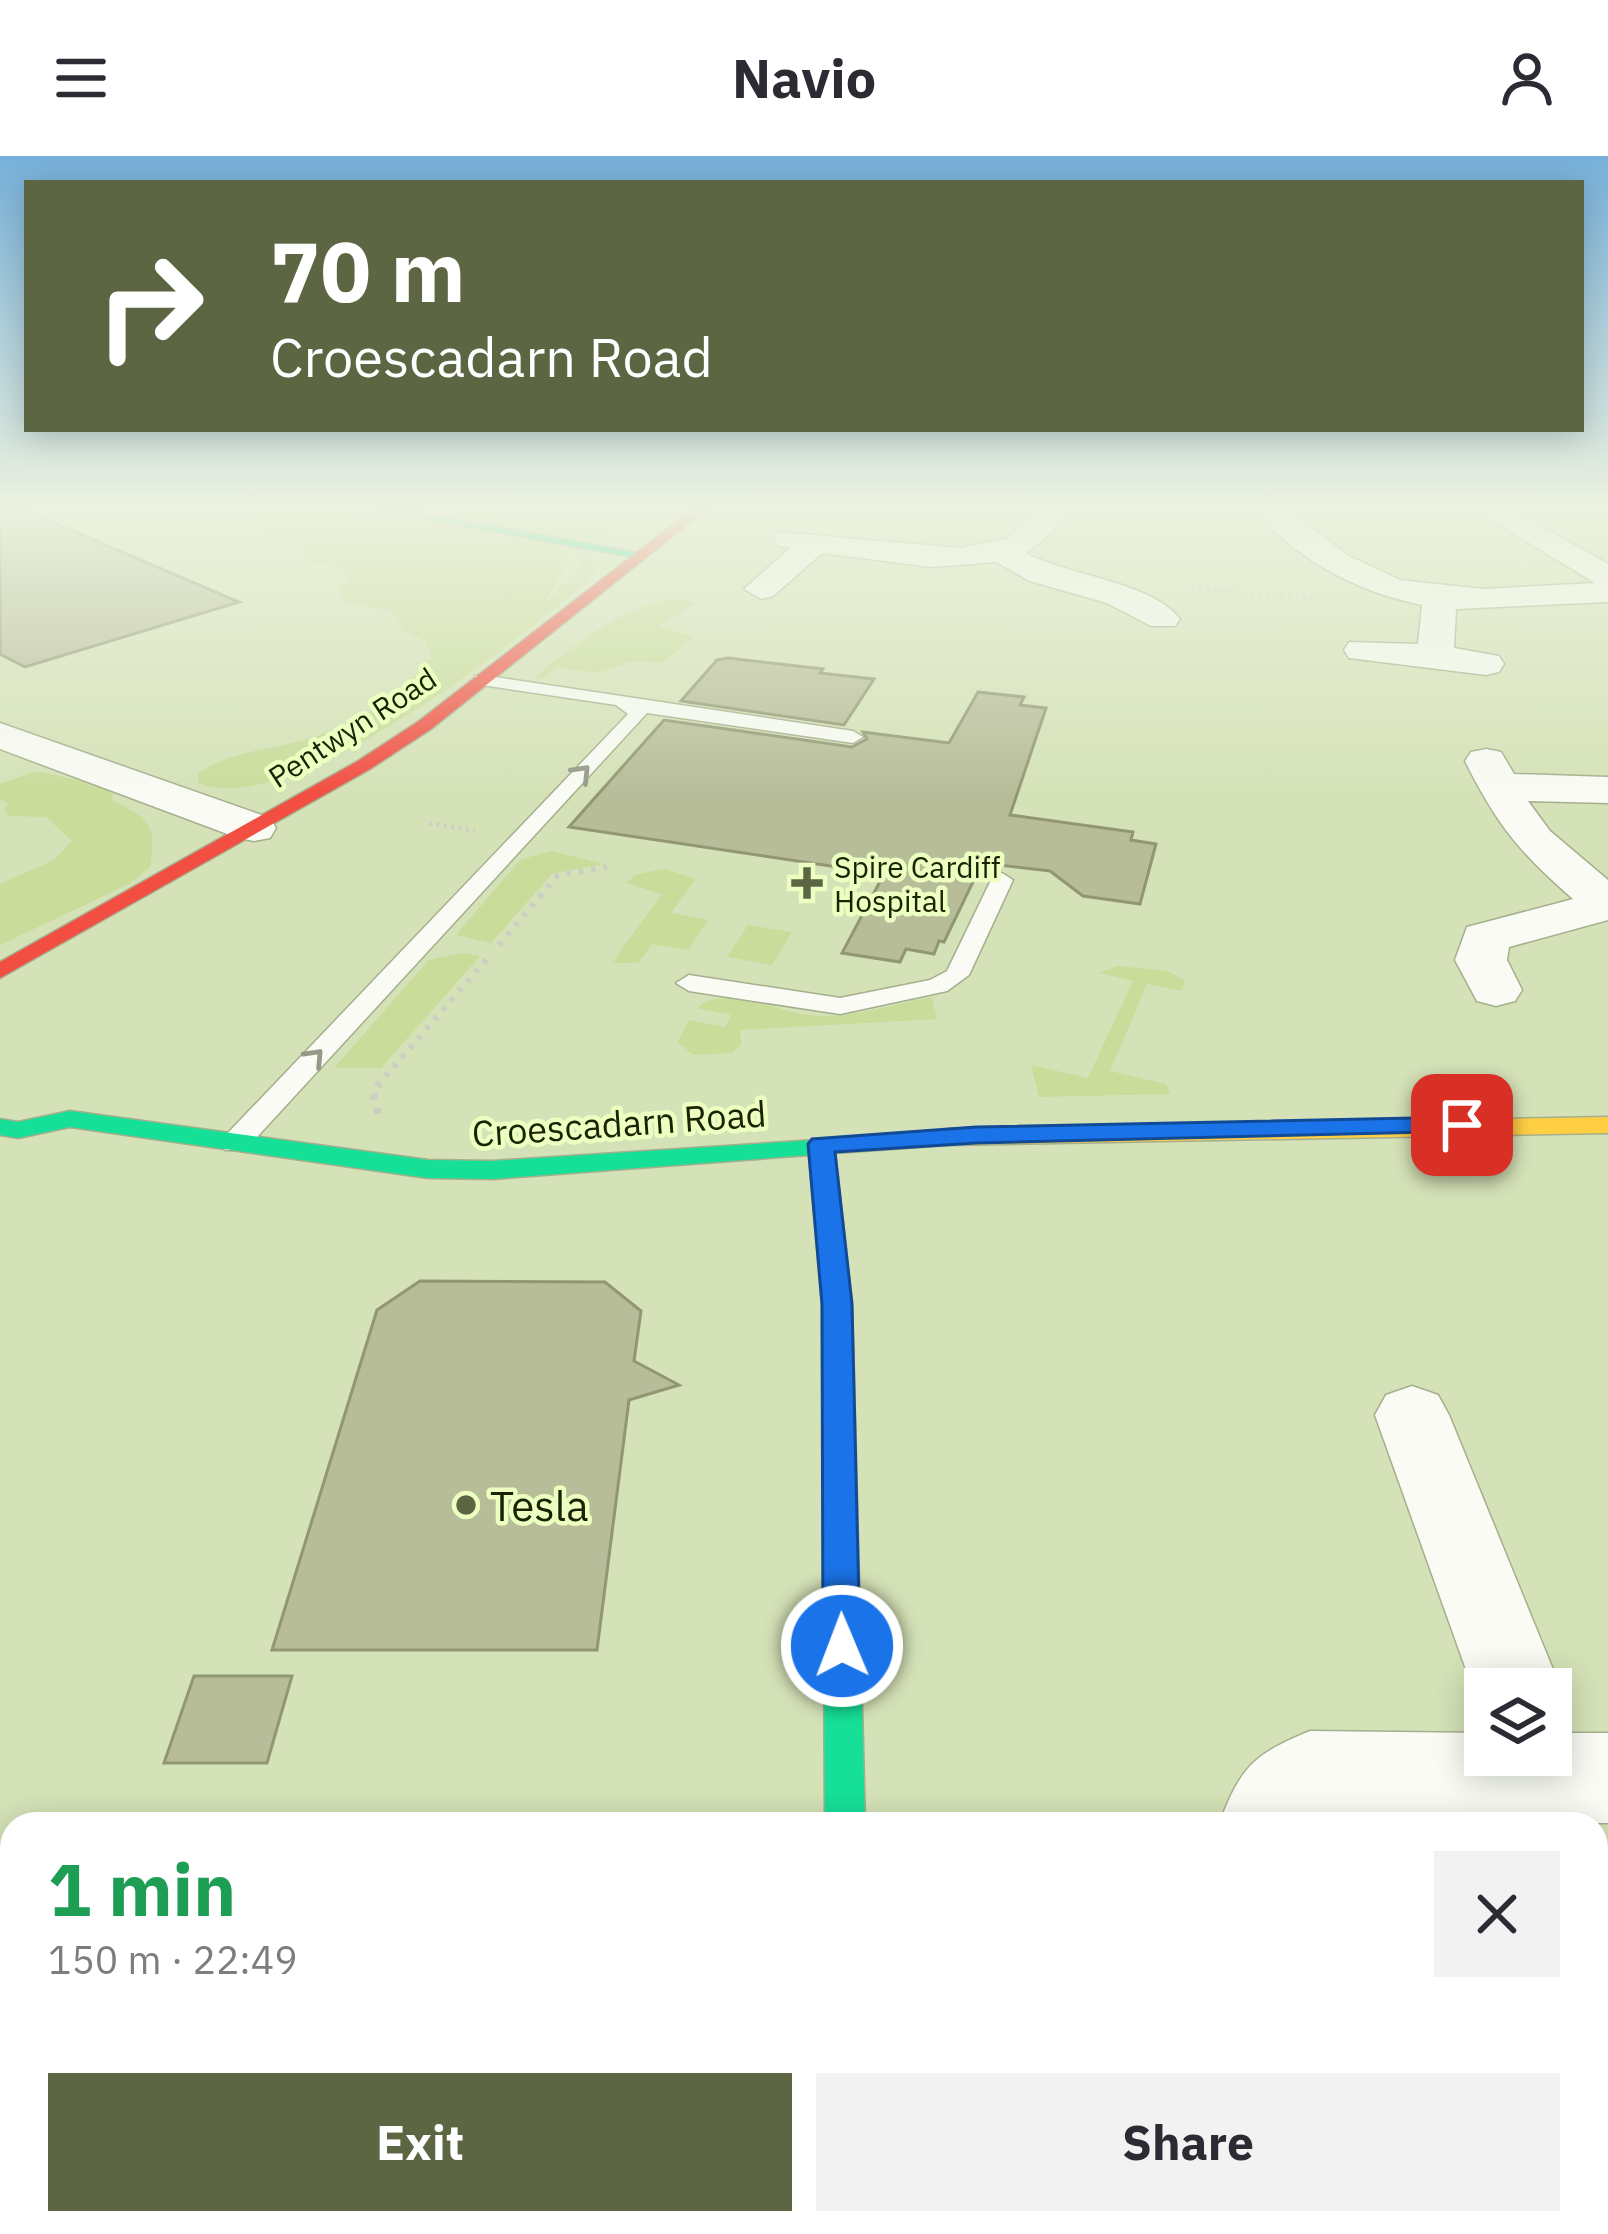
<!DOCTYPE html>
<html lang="en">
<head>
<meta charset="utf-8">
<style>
	:root { --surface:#fff; --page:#f2f2f3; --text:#2b2b33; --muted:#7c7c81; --accent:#5c6643 }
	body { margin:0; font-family:"IBM Plex Sans",sans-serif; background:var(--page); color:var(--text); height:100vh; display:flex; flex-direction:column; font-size:45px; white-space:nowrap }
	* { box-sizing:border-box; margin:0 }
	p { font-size:39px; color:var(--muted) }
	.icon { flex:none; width:66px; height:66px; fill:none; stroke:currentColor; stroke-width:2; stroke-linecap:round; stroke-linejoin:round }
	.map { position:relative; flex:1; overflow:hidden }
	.side { position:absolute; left:0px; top:1656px; width:1608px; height:423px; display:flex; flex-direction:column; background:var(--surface); border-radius:36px 36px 0 0; box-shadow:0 6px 30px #0003 }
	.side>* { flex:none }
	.banner { position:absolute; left:24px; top:24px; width:1560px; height:252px; border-radius:0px; box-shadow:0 6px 30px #0003; background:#5c6643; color:#fff; overflow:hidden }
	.tools { position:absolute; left:1464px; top:1512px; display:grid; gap:24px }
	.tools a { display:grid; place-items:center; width:108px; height:108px; border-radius:0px; background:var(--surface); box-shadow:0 6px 30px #0003; font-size:60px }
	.pin { position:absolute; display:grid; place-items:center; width:102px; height:102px; color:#fff; margin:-51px; border-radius:24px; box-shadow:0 6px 18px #0006 }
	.me { position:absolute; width:132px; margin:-66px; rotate:359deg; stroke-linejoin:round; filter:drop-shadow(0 0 9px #0008) }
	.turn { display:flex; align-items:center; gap:42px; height:252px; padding:0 48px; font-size:54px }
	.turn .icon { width:156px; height:156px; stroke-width:2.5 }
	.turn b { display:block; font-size:84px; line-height:102px }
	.round { display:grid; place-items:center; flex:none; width:126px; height:126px; border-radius:0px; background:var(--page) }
	.summary { display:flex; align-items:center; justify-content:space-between; height:204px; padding:0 48px }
	h1 { font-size:72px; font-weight:800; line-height:90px; color:#1e9e55 }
	.action { display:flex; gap:24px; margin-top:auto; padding:24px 48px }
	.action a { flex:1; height:138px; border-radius:0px; background:var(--accent); color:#fff; font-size:48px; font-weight:800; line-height:138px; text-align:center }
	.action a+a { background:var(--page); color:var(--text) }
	header { display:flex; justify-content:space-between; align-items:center; height:156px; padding:0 48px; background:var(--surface); font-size:54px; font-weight:800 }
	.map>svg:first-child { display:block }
	.green { fill:#c9dc9a }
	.building { fill:#b7bc99; stroke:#929773; stroke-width:3 }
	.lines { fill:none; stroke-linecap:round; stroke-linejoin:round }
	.lane-casing { stroke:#a5af8d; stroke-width:3 }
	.street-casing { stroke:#a5af8d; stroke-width:3 }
	.fast-casing { stroke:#a5af8d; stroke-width:3 }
	.slow-casing { stroke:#a5af8d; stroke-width:3 }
	.jam-casing { stroke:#a5af8d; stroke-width:3 }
	.path-far2 { stroke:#ccd0c3; stroke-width:4.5; stroke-dasharray:3 4.5; stroke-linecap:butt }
	.path-far1 { stroke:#ccd0c3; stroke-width:6; stroke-dasharray:4.5 8; stroke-linecap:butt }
	.path { stroke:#ccd0c3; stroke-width:8; stroke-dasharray:6 9; stroke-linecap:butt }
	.lane { fill:#f9fbf4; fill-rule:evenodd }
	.street { fill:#f9fbf4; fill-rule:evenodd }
	.fast { fill:#16e098; fill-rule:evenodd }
	.slow { fill:#ffcf43; fill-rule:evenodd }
	.jam { fill:#f24e42; fill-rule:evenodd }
	.oneway { stroke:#959a88 }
	.route { fill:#1a73e8; stroke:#114b97; stroke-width:3 }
	.poi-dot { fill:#5c6643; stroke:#ecffc1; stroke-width:4.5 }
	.labels { text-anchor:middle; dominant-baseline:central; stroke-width:9; stroke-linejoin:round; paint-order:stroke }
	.far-street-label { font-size:30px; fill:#1b2304; stroke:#ecffc1 }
	.far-poi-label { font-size:30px; fill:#1b2304; stroke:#ecffc1; text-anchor:start }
	.street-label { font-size:36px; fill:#1b2304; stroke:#ecffc1 }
	.near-poi-label { font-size:42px; fill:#1b2304; stroke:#ecffc1; text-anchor:start }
</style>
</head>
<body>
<header><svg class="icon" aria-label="menu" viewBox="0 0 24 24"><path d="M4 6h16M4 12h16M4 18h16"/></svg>Navio<svg class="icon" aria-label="person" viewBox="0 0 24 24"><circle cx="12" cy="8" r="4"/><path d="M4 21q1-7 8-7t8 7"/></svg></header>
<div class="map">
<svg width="1608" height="2078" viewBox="0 0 1608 2078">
	<rect width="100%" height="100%" fill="#d5e2b7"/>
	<g class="green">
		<path d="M151,349H321L431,369L399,349H656L645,355L584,365L637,362L568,394L571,402L542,451L582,408L579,397L600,406L598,415C529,479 291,665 199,627L198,618C223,599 258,595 288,588C344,576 396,546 432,501L425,485L404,475L392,455L346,447L339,432L348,422L335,409L312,408L293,387L248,368L247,363Z"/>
		<path d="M678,443L695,447L658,470L694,481L662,507L633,505L598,517L557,511L542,523L534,522C575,489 625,448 678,443Z"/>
		<path d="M37,615L112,632L113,645C150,663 157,669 150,711L129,728L0,789V728L54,704L72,685L46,661L9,660L4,652L9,649L0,642V628Z"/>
		<path d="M550,695L605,708L553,717L491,787L456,779L520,704Z"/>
		<path d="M665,713L696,723L671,757L708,764L688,794L652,788L638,807H612L662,738L626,727L637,718Z"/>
		<path d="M748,769L792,776L772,809L727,801Z"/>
		<path d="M462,797L480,800L381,912H334L429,804Z"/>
		<path d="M1117,810L1168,815L1185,825L1182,835L1147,828L1110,915L1166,928L1170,938L1039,941L1031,909L1088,922L1133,825L1099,817Z"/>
		<path d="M932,841L937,863L740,874L741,889L732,897L693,899L678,886L689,864L725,871L731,859L697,852C722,828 777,855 808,859C847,864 893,848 932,841Z"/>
	</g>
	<g class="building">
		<path d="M0,349H12L239,446L25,511L0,498Z"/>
		<path d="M728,502L823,513L820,517L874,523L844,569L681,545L717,504Z"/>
		<path d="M978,536L1024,541L1020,549L1046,552L1010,659L1133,676L1131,684L1156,688L1140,748L1083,740L1050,715L982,707L944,786L939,785L934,798L906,793L900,806L842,797L884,718L569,671L664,564L852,591L867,583L863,576L949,587Z"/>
		<path d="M420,1125L605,1126L641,1155L634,1205L679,1229L629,1244L597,1494H272L377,1154Z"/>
		<path d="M194,1520H292L267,1607H164Z"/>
	</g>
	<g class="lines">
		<g class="lane-casing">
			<g id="lane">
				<path d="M481,519L853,575L863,581L853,587L647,557L245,994H225L221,987L225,980L628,558L616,549L475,528V520Z"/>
				<path d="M1002,717L1013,724L969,819L947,835L840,858L689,835L676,827L689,819L840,842L930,824L947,815L991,724Z"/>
			</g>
		</g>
		<g class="street-casing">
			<g id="street">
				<path d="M1043,349H1073L1048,380L1026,397C1068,420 1152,426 1180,463L1175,470H1151L1107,447L1030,425L996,406L932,411L822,397L773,440L761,443L744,433L790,392L778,390L774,383L778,376L961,392L1008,382Z"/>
				<path d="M1251,349H1283L1347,399L1400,424L1483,433L1595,427L1467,349H1503L1608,408V446L1456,453L1454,492L1499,500L1504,508L1499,516L1486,519L1349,502L1344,494L1349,486L1418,488L1422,449C1357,436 1293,403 1251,349Z"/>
				<path d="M0,567L270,662L276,672L270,682L254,685L238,682L0,593Z"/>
				<path d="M1486,593L1501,596L1514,618L1608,621V647L1528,645L1550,675L1608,724V764L1509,791L1507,804L1522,834L1515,845L1496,850L1477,845L1455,804L1467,771L1573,743C1519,696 1497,669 1465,605L1471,596Z"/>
				<path d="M1412,1230L1438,1239L1449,1259L1561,1533L1551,1555V1533H1485V1559L1473,1533L1375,1259L1386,1239Z"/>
				<path d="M1310,1575L1485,1577V1599H1551V1577H1608V1667L1219,1668C1241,1611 1252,1599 1310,1575Z"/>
				<path d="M575,2067H699L694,2078H571Z"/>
				<path d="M1282,2067H1396L1399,2078H1285Z"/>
			</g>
		</g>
		<g class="fast-casing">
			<g id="fast">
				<path d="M349,349H377L649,399L642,403Z"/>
				<path d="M70,955L428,1004L492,1005L956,975L960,981L947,989L835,997L852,1148L865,1668H825L822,1148L809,999L492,1023L428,1022L70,971L18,982L0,979V963L18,966Z"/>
			</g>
		</g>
		<g class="slow-casing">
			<path id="slow" d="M1608,961V977L947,989L934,981L947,973Z"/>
		</g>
		<g class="jam-casing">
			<path id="jam" d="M698,349H712L431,573L370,613L0,822V806L358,605L419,565Z"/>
		</g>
		<g class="path-far2">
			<path d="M1191,432L1313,442"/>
			<path d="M429,667L475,675"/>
		</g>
		<g class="path-far1">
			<path d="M499,789L558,719L607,711"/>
			<path d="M377,930L488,802"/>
		</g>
		<path class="path" d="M378,958L373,935L380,927"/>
		<use href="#lane" class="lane"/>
		<use href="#street" class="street"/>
		<use href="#fast" class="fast"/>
		<use href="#slow" class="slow"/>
		<use href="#jam" class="jam"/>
	</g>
	<defs><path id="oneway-chevron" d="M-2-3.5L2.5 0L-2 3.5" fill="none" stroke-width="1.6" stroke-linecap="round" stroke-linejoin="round" transform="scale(3)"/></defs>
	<g class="oneway">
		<use href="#oneway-chevron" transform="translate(582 617) rotate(-46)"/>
		<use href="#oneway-chevron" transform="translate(315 901) rotate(-47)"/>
	</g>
	<linearGradient id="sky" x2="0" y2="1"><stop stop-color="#76b0da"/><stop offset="0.55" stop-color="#ecf2df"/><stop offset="1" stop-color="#ecf2df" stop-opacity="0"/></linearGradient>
	<rect width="1608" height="640" fill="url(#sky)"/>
	<path class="route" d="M1462,961L1475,969L1471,975L976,987L835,996L852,1148L860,1490L855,1502L842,1507L829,1502L823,1490L822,1148L808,988L812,983L976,971Z"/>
	<g class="poi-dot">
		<path d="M801 709h12v12h12v12h-12v12h-12v-12h-12v-12h12z"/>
		<circle cx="466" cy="1349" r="12"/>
	</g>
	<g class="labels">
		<g class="far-street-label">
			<text transform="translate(352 571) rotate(-33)">Pentwyn Road</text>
		</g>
		<g class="far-poi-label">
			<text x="834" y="710">Spire Cardiff<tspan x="834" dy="34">Hospital</tspan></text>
		</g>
		<g class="street-label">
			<text transform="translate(619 967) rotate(-4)">Croescadarn Road</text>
		</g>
		<g class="near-poi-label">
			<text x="490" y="1349">Tesla</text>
		</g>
	</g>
</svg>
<div class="tools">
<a><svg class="icon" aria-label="layers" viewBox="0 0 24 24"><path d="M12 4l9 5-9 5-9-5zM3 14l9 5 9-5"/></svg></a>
</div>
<div class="pin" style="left:1462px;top:969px;background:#d93025"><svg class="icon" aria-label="arrive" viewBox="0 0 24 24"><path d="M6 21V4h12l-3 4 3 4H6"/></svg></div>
<svg class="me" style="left:842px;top:1490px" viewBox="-20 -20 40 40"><circle r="17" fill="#1a73e8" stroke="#fff" stroke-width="3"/><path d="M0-11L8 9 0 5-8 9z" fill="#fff"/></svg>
<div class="banner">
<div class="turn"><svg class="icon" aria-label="right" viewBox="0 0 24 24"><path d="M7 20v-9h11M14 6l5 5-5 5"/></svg><div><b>70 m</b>Croescadarn Road</div></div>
</div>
<section class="side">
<div class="summary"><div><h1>1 min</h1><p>150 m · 22:49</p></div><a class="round"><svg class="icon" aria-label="close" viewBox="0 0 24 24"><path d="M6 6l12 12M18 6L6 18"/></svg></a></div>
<div class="action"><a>Exit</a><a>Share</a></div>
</section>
</div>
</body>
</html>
